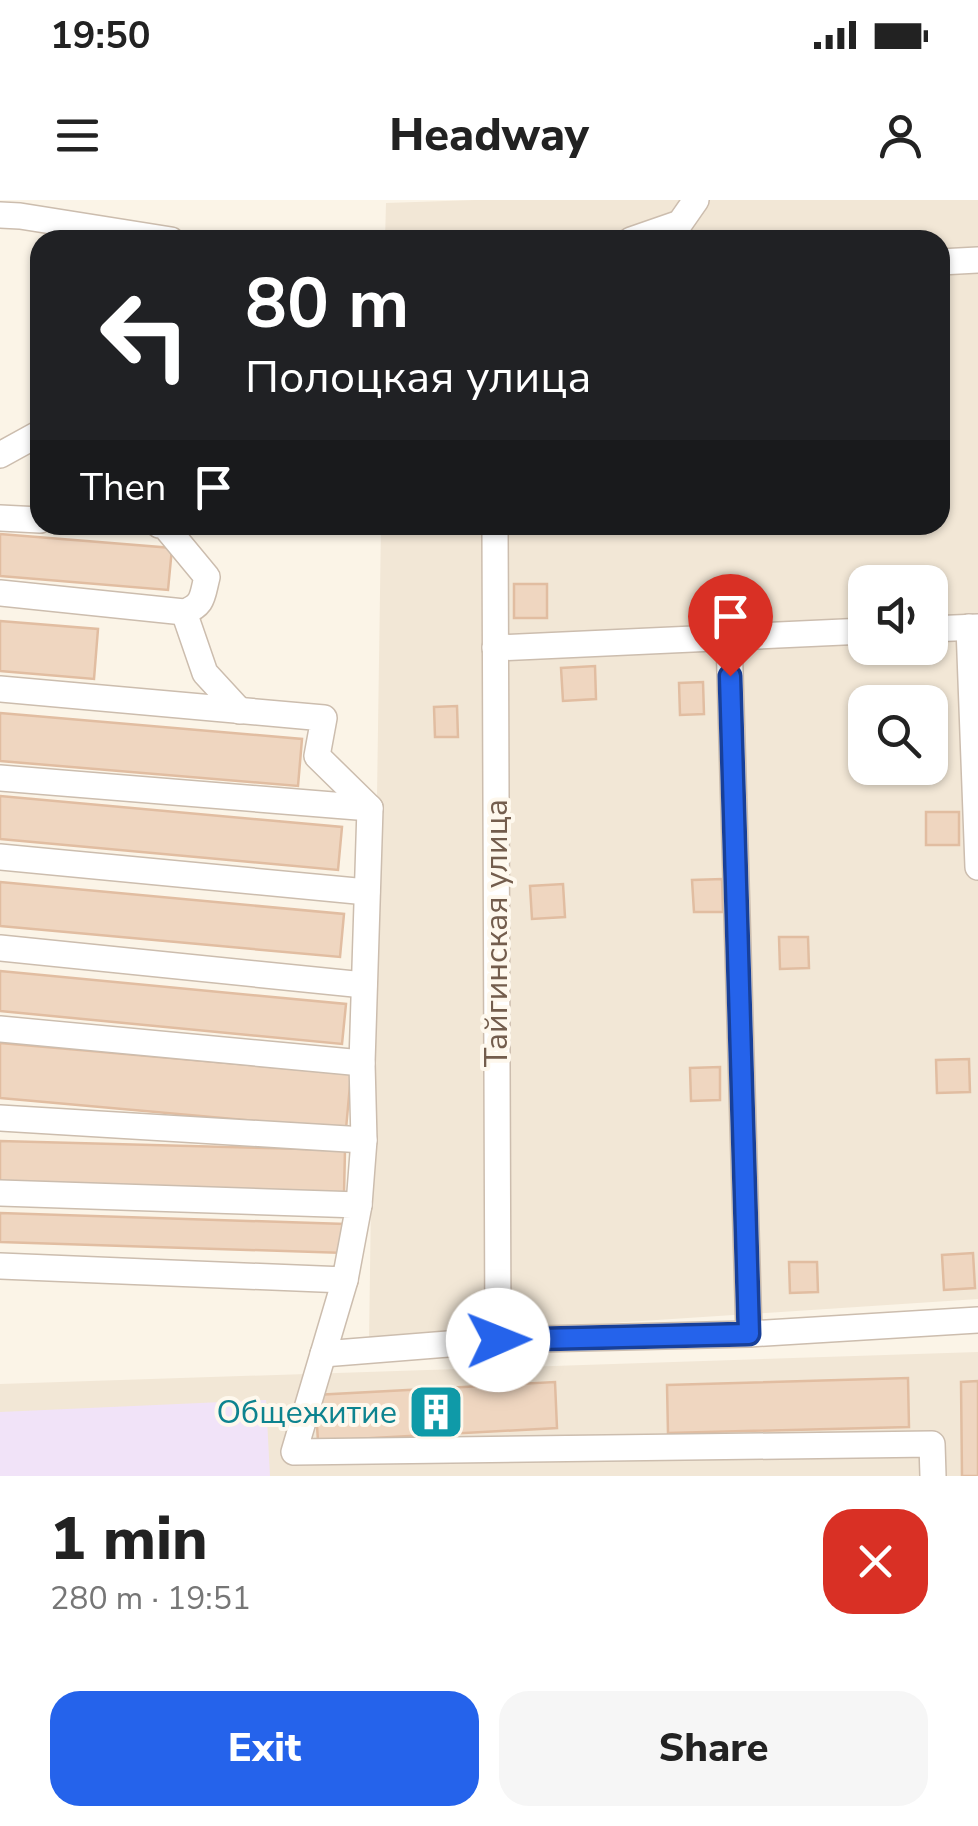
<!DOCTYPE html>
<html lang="en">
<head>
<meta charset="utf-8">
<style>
	:root { --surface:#fff; --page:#f6f6f6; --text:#222; --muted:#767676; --accent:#2563eb }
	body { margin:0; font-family:"Nunito Sans",sans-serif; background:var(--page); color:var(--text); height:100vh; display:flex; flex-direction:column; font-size:38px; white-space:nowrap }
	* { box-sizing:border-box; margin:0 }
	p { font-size:32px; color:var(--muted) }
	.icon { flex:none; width:55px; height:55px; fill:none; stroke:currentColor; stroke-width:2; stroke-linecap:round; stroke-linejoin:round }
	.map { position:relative; height:1276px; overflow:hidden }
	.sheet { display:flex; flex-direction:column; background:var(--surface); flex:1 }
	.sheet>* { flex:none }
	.banner { position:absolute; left:30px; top:30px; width:920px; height:305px; border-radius:30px; box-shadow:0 2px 8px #0004; background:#202124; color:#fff; overflow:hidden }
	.controls { position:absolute; left:848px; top:365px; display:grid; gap:20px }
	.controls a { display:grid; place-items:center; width:100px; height:100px; border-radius:20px; background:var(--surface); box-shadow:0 2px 8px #0004; font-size:50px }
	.pin { position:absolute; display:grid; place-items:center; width:85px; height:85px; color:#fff; margin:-102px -42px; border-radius:50% 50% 50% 0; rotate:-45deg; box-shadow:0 0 10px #0007 }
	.pin .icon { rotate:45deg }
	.me { position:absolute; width:110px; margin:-55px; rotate:89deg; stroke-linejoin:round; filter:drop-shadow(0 0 8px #0008) }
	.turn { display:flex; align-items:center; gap:35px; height:210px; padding:0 50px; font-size:45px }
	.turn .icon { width:130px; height:130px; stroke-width:2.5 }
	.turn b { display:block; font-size:70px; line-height:85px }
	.then { display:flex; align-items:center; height:95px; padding:0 50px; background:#0003; gap:20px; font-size:38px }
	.round { display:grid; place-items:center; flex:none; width:105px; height:105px; border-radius:30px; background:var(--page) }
	.headline { display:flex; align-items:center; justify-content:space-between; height:170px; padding:0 50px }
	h1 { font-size:60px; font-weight:800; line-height:75px }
	.button { display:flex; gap:20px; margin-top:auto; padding:20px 50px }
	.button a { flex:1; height:115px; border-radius:30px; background:var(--accent); color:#fff; font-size:40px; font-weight:800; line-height:115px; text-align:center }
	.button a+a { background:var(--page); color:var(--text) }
	.status { display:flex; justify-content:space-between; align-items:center; height:70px; padding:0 50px; background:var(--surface); direction:ltr }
	.status svg { height:28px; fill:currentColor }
	header { display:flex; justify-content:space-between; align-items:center; height:130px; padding:0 50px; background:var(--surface); font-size:45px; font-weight:800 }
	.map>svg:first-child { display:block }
	.residential { fill:#f2e7d6; fill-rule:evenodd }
	.education { fill:#f1e3f8 }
	.building { fill:#efd6c0; stroke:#e1bda1; stroke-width:2.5 }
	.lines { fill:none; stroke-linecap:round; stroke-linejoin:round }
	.minor-casing { stroke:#ccbdae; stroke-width:28 }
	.minor { stroke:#fff; stroke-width:25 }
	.route-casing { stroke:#184099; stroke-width:25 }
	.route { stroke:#2563eb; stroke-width:18 }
	.labels { text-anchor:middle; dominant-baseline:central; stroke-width:8; stroke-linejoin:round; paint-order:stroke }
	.street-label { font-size:32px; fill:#735d4d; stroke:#fef8ed }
	.culture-label { font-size:32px; fill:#0d838f; stroke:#fef8ed; text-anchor:end }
</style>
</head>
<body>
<div class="status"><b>19:50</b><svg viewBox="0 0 49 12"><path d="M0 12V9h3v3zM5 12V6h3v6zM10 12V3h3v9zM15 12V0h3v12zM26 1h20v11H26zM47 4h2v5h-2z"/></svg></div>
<header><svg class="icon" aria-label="menu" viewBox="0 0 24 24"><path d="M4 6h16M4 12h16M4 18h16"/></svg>Headway<svg class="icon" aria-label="person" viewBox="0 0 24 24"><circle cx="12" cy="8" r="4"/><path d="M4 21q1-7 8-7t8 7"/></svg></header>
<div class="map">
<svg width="978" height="1276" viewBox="0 0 978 1276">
	<rect width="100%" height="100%" fill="#fbf4e7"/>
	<g class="residential">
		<path d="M475,0H978V1099L369,1139L381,325H940V40H385L386,3ZM865,382H930V448H865ZM865,502H930V568H865Z"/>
		<path d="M978,1152V1276H0V1184Z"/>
	</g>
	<path class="education" d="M266,1200L270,1276H0V1212Z"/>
	<g class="building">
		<path d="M0,334L172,348L168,390L0,376Z"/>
		<rect x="514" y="384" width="33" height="34"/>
		<path d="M0,421L98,429L94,479L0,471Z"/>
		<path d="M595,466L596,499L563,501L561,468Z"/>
		<path d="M703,482L704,514L680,515L679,483Z"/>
		<path d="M457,506L458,537H435L434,507Z"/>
		<path d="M0,513L302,539L298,586L0,561Z"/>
		<path d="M0,596L342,627L338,670L0,639Z"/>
		<rect x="926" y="612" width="33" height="33"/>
		<path d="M722,679L723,712H694L692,680Z"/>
		<path d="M0,682L344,714L340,757L0,726Z"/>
		<path d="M563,684L565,717L532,719L530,686Z"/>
		<path d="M779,737H808L809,768L780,769Z"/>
		<path d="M0,771L346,804L342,844L0,811Z"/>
		<path d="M0,843L351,874L346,929L0,898Z"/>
		<path d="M969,859L970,892L937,893L936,860Z"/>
		<path d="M720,867V900L691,901L690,868Z"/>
		<path d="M0,941L345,950L344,994L0,985Z"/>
		<path d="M0,1013L345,1024V1053L0,1042Z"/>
		<path d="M973,1053L975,1088L944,1090L942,1055Z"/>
		<path d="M789,1062H817L818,1092L790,1093Z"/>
		<path d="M908,1178L909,1227L668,1233L667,1185Z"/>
		<path d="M978,1181V1276H962L961,1182Z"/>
		<path d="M555,1182L557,1228L318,1241L315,1195Z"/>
	</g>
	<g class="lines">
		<g class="minor-casing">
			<g id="minor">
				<path d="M0,15L20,16L171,40"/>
				<path d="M631,40L680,23L696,0"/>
				<path d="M940,62L978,60"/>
				<path d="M0,255L40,233"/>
				<path d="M0,318L40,320"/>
				<path d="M495,325L498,1140"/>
				<path d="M0,393L184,412C204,405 202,396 207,377L164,325H159"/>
				<path d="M184,412L205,473L240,511"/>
				<path d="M969,427L978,667"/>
				<path d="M930,429L978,427"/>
				<path d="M729,437L749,1134"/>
				<path d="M495,448L865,431"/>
				<path d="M0,489L324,518L317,556L370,608L362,863L364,940L359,1005"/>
				<path d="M0,578L370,608"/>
				<path d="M0,657L367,692"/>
				<path d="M0,748L364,785"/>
				<path d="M0,829L362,863"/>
				<path d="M0,918L364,940"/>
				<path d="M0,993L359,1005L345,1080L0,1066"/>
				<path d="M345,1080L294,1252L932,1244L933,1276"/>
				<path d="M323,1154L498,1140L749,1134L978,1120"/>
			</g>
		</g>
		<use href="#minor" class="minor"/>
	</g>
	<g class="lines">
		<g class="route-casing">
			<path id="route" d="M498,1140L749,1134L730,476"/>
		</g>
		<use href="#route" class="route"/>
	</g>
	<defs>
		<g id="building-square" transform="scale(2.875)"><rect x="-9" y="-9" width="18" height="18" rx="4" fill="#0f9aa8" stroke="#fef8ed"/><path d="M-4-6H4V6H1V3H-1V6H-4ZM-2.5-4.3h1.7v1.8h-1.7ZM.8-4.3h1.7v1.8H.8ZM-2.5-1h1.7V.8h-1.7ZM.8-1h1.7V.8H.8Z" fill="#fff"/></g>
	</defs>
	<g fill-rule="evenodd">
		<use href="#building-square" x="436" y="1212"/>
	</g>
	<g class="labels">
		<g class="street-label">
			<text transform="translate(496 733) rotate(-90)">Тайгинская улица</text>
		</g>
		<g class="culture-label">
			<text x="397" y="1212">Общежитие</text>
		</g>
	</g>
</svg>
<div class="controls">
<a><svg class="icon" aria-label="sound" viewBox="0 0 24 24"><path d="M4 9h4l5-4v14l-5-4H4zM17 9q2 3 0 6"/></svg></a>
<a><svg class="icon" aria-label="search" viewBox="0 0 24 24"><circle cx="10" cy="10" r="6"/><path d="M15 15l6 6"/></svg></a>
</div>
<div class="pin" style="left:730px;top:476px;background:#d93025"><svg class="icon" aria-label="arrive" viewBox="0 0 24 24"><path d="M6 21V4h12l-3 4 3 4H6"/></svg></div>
<svg class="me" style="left:498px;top:1140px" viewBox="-20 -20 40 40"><circle r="19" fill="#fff"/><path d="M0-13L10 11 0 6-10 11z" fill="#2563eb"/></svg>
<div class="banner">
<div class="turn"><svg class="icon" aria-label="left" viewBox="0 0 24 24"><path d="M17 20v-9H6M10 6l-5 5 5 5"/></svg><div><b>80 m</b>Полоцкая улица</div></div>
<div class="then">Then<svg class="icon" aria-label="arrive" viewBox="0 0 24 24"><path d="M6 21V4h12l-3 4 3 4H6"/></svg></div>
</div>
</div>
<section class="sheet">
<div class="headline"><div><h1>1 min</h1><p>280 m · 19:51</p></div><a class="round" style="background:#d93025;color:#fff"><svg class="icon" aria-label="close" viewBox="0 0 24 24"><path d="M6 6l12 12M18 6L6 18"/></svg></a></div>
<div class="button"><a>Exit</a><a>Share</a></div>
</section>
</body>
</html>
